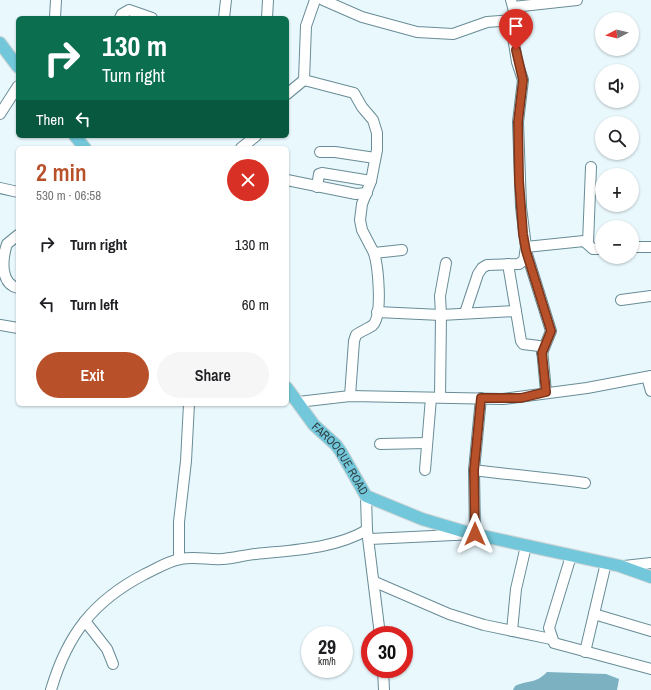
<!DOCTYPE html>
<html lang="en">
<head>
<meta charset="utf-8">
<style>
	:root { --surface:#fff; --page:#f6f6f6; --text:#202124; --muted:#757577; --accent:#b8512a }
	body { margin:0; font-family:"Archivo Narrow",sans-serif; background:var(--page); color:var(--text); height:100vh; display:flex; flex-direction:column; font-size:15px; white-space:nowrap }
	* { box-sizing:border-box; margin:0 }
	p { font-size:13px; color:var(--muted) }
	.icon { flex:none; width:22px; height:22px; fill:none; stroke:currentColor; stroke-width:2; stroke-linecap:round; stroke-linejoin:round }
	.map { position:relative; flex:1; overflow:hidden }
	.side { position:absolute; left:16px; top:146px; width:273px; height:260px; display:flex; flex-direction:column; background:var(--surface); border-radius:6px; box-shadow:0 1px 3px #0004 }
	.side>* { flex:none }
	.top-card { position:absolute; left:16px; top:16px; width:273px; height:122px; border-radius:6px; box-shadow:0 1px 3px #0004; background:#0b6e4f; color:#fff; overflow:hidden }
	.needle { width:26px; rotate:263deg }
	.controls { position:absolute; left:595px; top:12px; display:grid; gap:8px }
	.controls a { display:grid; place-items:center; width:44px; height:44px; border-radius:50%; background:var(--surface); box-shadow:0 1px 3px #0004; font-size:20px }
	.speed { position:absolute; left:301px; top:626px; display:flex; gap:8px; font-size:20px; font-weight:700; text-align:center }
	.speed>* { display:grid; place-content:center; width:52px; height:52px; border-radius:50%; background:var(--surface); box-shadow:0 1px 3px #0004; line-height:1 }
	.speed small { font-size:10px; font-weight:400 }
	.speed .limit { border:6px solid #d22; background:#fff; color:#111 }
	.pin { position:absolute; display:grid; place-items:center; width:34px; height:34px; color:#fff; margin:-41px -17px; border-radius:50% 50% 50% 0; rotate:-45deg; box-shadow:0 0 4px #0007 }
	.pin .icon { rotate:45deg }
	.me { position:absolute; width:44px; margin:-22px; rotate:0deg; stroke-linejoin:round; filter:drop-shadow(0 0 3px #0008) }
	.turn { display:flex; align-items:center; gap:14px; height:84px; padding:0 20px; font-size:18px }
	.turn .icon { width:52px; height:52px; stroke-width:2.5 }
	.turn b { display:block; font-size:28px; line-height:34px }
	.then { display:flex; align-items:center; height:38px; padding:0 20px; background:#0003; gap:8px; font-size:15px }
	.round { display:grid; place-items:center; flex:none; width:42px; height:42px; border-radius:21px; background:var(--page) }
	.summary { display:flex; align-items:center; justify-content:space-between; height:68px; padding:0 20px }
	h1 { font-size:24px; font-weight:600; line-height:30px; color:var(--accent) }
	.primary-button { display:flex; gap:8px; margin-top:auto; padding:8px 20px }
	.primary-button a { flex:1; height:46px; border-radius:24px; background:var(--accent); color:#fff; font-size:16px; font-weight:600; line-height:46px; text-align:center }
	.primary-button a+a { background:var(--page); color:var(--text) }
	ul { padding:0; list-style:none }
	li { display:flex; align-items:center; gap:12px; height:60px; padding:0 20px }
	li div { flex:1 }
	li b { display:block; font-size:15px }
	li em { font-style:normal }
	.map>svg:first-child { display:block }
	.water { fill:#7cb1c1 }
	.lines { fill:none; stroke-linecap:round; stroke-linejoin:round }
	.minor-casing { stroke:#688c96; stroke-width:12 }
	.major-casing { stroke:#d1d5d6; stroke-width:14 }
	.minor { stroke:#fff; stroke-width:10 }
	.major { stroke:#72c8da; stroke-width:12 }
	.route-casing { stroke:#78351b; stroke-width:10 }
	.route { stroke:#b8512a; stroke-width:7 }
	.labels { text-anchor:middle; dominant-baseline:central; stroke-width:4; stroke-linejoin:round; paint-order:stroke }
	.street-label { font-size:12px; fill:#2f3e43; stroke:#fff }
</style>
</head>
<body>
<div class="map">
<svg width="651" height="690" viewBox="0 0 651 690">
	<rect width="100%" height="100%" fill="#e9f8fd"/>
	<path class="water" d="M547,672L606,674L619,679L617,690H513L515,686C530,679 534,685 547,672Z"/>
	<g class="lines">
		<g class="minor-casing">
			<g id="minor">
				<path d="M323,0L362,17L417,32L453,34L487,22L512,20"/>
				<path d="M513,7L577,0"/>
				<path d="M55,18L56,0"/>
				<path d="M120,18L122,14L129,10L152,18"/>
				<path d="M224,18L226,0"/>
				<path d="M267,18L268,0"/>
				<path d="M304,80L354,93L362,107L373,120L377,133V150L371,181L362,204L360,220L362,230L374,253"/>
				<path d="M287,94L304,80L306,26L315,0"/>
				<path d="M0,114L18,86"/>
				<path d="M241,148L256,136"/>
				<path d="M320,152H335L375,158"/>
				<path d="M287,180L356,194L367,193"/>
				<path d="M317,187L319,174L322,173L371,181"/>
				<path d="M0,188L18,192"/>
				<path d="M18,235L7,244C2,259 0,284 18,288"/>
				<path d="M588,243L591,167"/>
				<path d="M526,247L584,241L593,249H602"/>
				<path d="M632,247H651"/>
				<path d="M526,251L551,331L542,353"/>
				<path d="M508,264L521,341L523,344L539,346L542,349L546,392"/>
				<path d="M621,300L651,296"/>
				<path d="M377,312L441,315L516,311"/>
				<path d="M465,313L478,274L482,268L487,265L519,264L524,260L526,247L521,207L518,122L523,80L517,62L512,31L514,11L511,0"/>
				<path d="M0,325L18,328"/>
				<path d="M647,377L651,391"/>
				<path d="M350,396L354,341L356,335C361,331 368,329 373,325C383,314 378,266 374,253L402,250"/>
				<path d="M440,397L441,315L440,296L446,263"/>
				<path d="M298,402L350,396L503,399L587,388L651,376"/>
				<path d="M380,444L427,443"/>
				<path d="M425,470L431,398"/>
				<path d="M474,470C512,475 548,478 585,483"/>
				<path d="M366,496L367,530L380,635"/>
				<path d="M370,539L475,534L474,470L481,398"/>
				<path d="M571,556L549,628L554,643L651,669"/>
				<path d="M179,559V522L186,461L189,404"/>
				<path d="M624,566L651,563"/>
				<path d="M375,582L449,614L484,625L551,639"/>
				<path d="M594,614L651,631"/>
				<path d="M85,621L107,649L113,664"/>
				<path d="M512,631L516,589L526,546"/>
				<path d="M585,652L606,563"/>
				<path d="M383,669L384,690"/>
				<path d="M51,690C67,635 93,601 145,574C156,569 168,561 181,559C194,556 209,560 223,559C234,558 245,555 256,554C293,550 334,549 367,530"/>
			</g>
		</g>
		<g class="major-casing">
			<g id="major">
				<path d="M0,43L18,67"/>
				<path d="M75,136L85,148"/>
				<path id="s1" d="M287,388L314,425L336,445L341,452L366,496L422,519L469,533L620,566L651,577"/>
			</g>
		</g>
		<use href="#minor" class="minor"/>
		<use href="#major" class="major"/>
	</g>
	<g class="lines">
		<g class="route-casing">
			<path id="route" d="M475,534L474,470L481,398H521L546,392L542,353L551,331L526,251L523,234L519,181L518,122L523,80L516,50"/>
		</g>
		<use href="#route" class="route"/>
	</g>
	<g class="labels">
		<g class="street-label">
			<text stroke="none"><textPath href="#s1" startOffset="89">FAROOQUE ROAD</textPath></text>
		</g>
	</g>
</svg>
<div class="controls">
<a><svg class="needle" viewBox="-14 -14 28 28"><path d="M0-13l5 13h-10z" fill="#e53935"/><path d="M0 13l5-13h-10z" fill="#757577"/></svg></a>
<a><svg class="icon" aria-label="sound" viewBox="0 0 24 24"><path d="M4 9h4l5-4v14l-5-4H4zM17 9q2 3 0 6"/></svg></a>
<a><svg class="icon" aria-label="search" viewBox="0 0 24 24"><circle cx="10" cy="10" r="6"/><path d="M15 15l6 6"/></svg></a>
<a>+</a>
<a>−</a>
</div>
<div class="speed"><div>29<small>km/h</small></div><div class="limit">30</div></div>
<div class="pin" style="left:516px;top:50px;background:#d93025"><svg class="icon" aria-label="arrive" viewBox="0 0 24 24"><path d="M6 21V4h12l-3 4 3 4H6"/></svg></div>
<svg class="me" style="left:475px;top:534px" viewBox="-20 -20 40 40"><path d="M0-17L14 15 0 8-14 15z" fill="#b8512a" stroke="#fff" stroke-width="4"/></svg>
<div class="top-card">
<div class="turn"><svg class="icon" aria-label="right" viewBox="0 0 24 24"><path d="M7 20v-9h11M14 6l5 5-5 5"/></svg><div><b>130 m</b>Turn right</div></div>
<div class="then">Then<svg class="icon" aria-label="left" viewBox="0 0 24 24"><path d="M17 20v-9H6M10 6l-5 5 5 5"/></svg></div>
</div>
<section class="side">
<div class="summary"><div><h1>2 min</h1><p>530 m · 06:58</p></div><a class="round" style="background:#d93025;color:#fff"><svg class="icon" aria-label="close" viewBox="0 0 24 24"><path d="M6 6l12 12M18 6L6 18"/></svg></a></div>
<ul>
<li><svg class="icon" aria-label="right" viewBox="0 0 24 24"><path d="M7 20v-9h11M14 6l5 5-5 5"/></svg><div><b>Turn right</b></div><em>130 m</em></li>
<li><svg class="icon" aria-label="left" viewBox="0 0 24 24"><path d="M17 20v-9H6M10 6l-5 5 5 5"/></svg><div><b>Turn left</b></div><em>60 m</em></li>
</ul>
<div class="primary-button"><a>Exit</a><a>Share</a></div>
</section>
</div>
</body>
</html>
